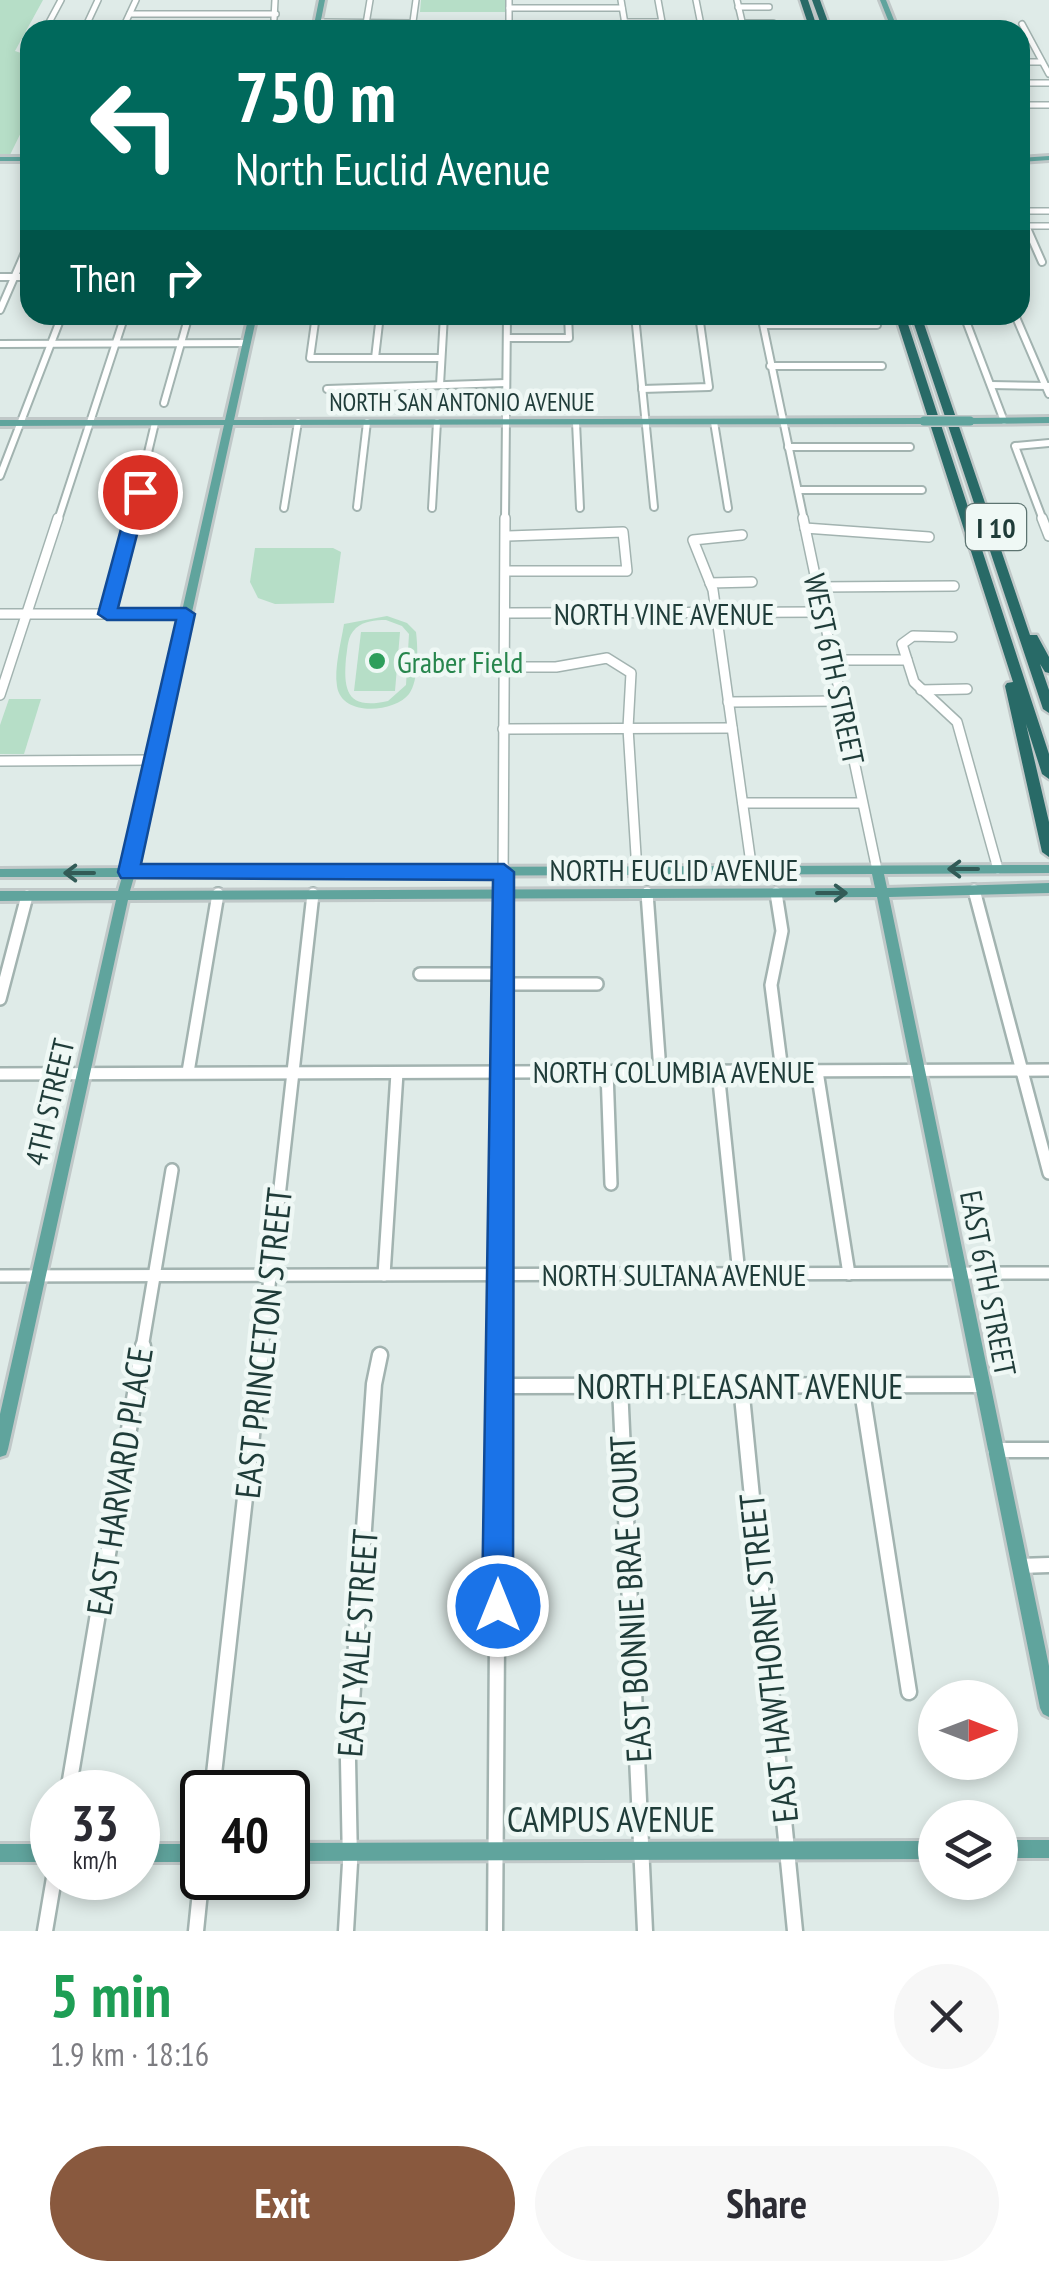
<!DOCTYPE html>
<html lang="en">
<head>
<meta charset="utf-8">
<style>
	:root { --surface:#fff; --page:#f7f7f7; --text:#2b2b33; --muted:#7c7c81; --accent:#89593e }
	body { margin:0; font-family:"PT Sans Narrow",sans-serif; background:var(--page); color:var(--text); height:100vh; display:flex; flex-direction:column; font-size:38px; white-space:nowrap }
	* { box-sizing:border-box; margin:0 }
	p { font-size:32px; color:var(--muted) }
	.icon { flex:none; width:55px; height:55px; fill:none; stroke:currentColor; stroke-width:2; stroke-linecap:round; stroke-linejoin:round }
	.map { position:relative; height:1931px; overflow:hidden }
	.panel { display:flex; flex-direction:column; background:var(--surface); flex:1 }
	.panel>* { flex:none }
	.hud { position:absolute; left:20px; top:20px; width:1010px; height:305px; border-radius:30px; box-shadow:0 5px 15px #0003; background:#00695c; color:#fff; overflow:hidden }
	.needle { width:65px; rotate:90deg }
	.buttons { position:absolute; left:918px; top:1680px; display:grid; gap:20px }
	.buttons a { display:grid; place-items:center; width:100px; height:100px; border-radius:50%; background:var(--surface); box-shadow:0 5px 15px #0003; font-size:50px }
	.speed { position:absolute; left:30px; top:1770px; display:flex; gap:20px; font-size:50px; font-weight:700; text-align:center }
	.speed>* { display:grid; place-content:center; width:130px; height:130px; border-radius:50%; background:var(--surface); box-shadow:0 5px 15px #0003; line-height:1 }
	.speed small { font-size:25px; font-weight:400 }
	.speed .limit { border:5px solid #111; border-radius:15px; background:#fff; color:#111 }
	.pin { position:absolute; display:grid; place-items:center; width:85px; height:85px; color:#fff; margin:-42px; border:5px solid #fff; border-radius:50%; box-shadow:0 2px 10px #0007 }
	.me { position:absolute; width:110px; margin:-55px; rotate:0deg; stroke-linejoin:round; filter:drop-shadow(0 0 8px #0008) }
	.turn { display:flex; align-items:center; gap:35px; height:210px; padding:0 50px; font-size:45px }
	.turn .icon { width:130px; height:130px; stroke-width:2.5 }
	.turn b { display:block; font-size:70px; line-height:85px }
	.then { display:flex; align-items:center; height:95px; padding:0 50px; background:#0003; gap:20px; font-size:38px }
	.round { display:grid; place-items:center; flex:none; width:105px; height:105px; border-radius:52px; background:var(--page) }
	.head { display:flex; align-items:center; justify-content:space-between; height:170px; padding:0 50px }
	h1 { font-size:60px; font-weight:700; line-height:75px; color:#1e9e55 }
	.action { display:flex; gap:20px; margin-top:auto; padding:20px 50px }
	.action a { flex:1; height:115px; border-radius:60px; background:var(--accent); color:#fff; font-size:40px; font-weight:700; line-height:115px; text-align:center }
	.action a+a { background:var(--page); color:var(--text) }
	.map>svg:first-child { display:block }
	.green { fill:#b6dec7; fill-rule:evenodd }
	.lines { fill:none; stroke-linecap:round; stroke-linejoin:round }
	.minor-far4-casing { stroke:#a2b3b0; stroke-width:8 }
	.minor-far3-casing { stroke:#a2b3b0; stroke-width:10 }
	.minor-far2-casing { stroke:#a2b3b0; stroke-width:12 }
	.minor-far1-casing { stroke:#a2b3b0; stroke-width:16 }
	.minor-casing { stroke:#a2b3b0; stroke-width:19 }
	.major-casing { stroke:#c0c8c8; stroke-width:6 }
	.highway-casing { stroke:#c0c8c8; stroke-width:5 }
	.minor-far4 { stroke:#fff; stroke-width:5 }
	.minor-far3 { stroke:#fff; stroke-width:6 }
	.minor-far2 { stroke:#fff; stroke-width:9 }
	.minor-far1 { stroke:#fff; stroke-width:11 }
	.minor { stroke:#fff; stroke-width:14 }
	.major { fill:#60a49d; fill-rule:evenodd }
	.highway { fill:#286a67; fill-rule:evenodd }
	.major-bridge-casing { stroke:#c0c8c8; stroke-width:12; stroke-linecap:butt }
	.major-bridge { stroke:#60a49d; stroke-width:9 }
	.oneway { stroke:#325b57 }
	.route { fill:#1a73e8; stroke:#114b97; stroke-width:2.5 }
	.leisure-dot { fill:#2e9e5b; stroke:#eff8f5; stroke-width:4 }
	.labels { text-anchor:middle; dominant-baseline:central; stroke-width:9; stroke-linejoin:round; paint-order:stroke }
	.far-street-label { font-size:25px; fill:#1f3c39; stroke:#eff8f5 }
	.shield { fill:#eff8f5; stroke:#5d7471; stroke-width:2.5 }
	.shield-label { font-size:28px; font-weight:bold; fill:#1f3c39 }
	.street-label { font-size:30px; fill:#1f3c39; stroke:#eff8f5 }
	.leisure-label { font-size:30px; fill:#27864d; stroke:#eff8f5; text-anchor:start }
	.near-street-label { font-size:35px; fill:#1f3c39; stroke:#eff8f5 }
</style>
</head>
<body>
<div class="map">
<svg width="1049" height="1931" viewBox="0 0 1049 1931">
	<rect width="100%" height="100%" fill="#dfebe8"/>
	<g class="green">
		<path d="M0,0H43L15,51L30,56V114L10,155H0Z"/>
		<path d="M421,0H505V12H420Z"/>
		<path d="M255,548H333L341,552L334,603L275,604L258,598L250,582Z"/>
		<path d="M387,616L407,623L416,632C418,648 419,681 409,694C394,713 341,717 337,686C334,668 341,643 344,624ZM386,620L402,626L409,634L406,685L388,701C348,710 343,692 346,658C348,647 347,636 356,628C364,621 375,620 386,620Z"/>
		<path d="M361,632H400L395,691H354Z"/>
		<path d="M9,699H41L24,754H0V725Z"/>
	</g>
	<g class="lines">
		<g class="minor-far4-casing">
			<g id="minor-far4">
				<path d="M509,0V30"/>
				<path d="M621,0L626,30"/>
				<path d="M696,0L702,30"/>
				<path d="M737,0L744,30"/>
				<path d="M738,7H769"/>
				<path d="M509,8H622"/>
				<path d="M130,14H276"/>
				<path d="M274,19L275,0"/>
				<path d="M317,22L413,23"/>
				<path d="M624,22H662L658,0"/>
				<path d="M743,23H773"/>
				<path d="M1022,24L1049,74"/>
				<path d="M893,25H946L948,30"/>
				<path d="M412,29L416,0"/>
				<path d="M45,30L61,0"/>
				<path d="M84,30L98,0"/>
				<path d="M122,30L136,0"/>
				<path d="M123,30L272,29"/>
				<path d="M365,30L370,0"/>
				<path d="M1020,62H1042"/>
				<path d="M1020,83H1049"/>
				<path d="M1020,105H1049"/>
				<path d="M1020,211H1049"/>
				<path d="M1020,226H1049"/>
				<path d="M1026,226L1028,231"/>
			</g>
		</g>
		<g class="minor-far3-casing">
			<g id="minor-far3">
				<path d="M1027,228L1042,262"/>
				<path d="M0,277H30"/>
				<path d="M0,310L30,241"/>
				<path d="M316,315L310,358H441"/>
				<path d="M635,315L654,507"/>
				<path d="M761,315L804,520"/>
				<path d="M1015,315L1049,394"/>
				<path d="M966,321L1004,421"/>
				<path d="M767,325H877"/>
				<path d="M507,338H569L568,315"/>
				<path d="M0,344L246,343"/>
				<path d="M375,358L380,315"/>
				<path d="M770,366H882"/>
				<path d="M440,385L444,315"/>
				<path d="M991,385L1048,386"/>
				<path d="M327,389L506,383"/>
				<path d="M642,389L709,387L699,315"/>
				<path d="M164,403L189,315"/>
				<path d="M576,422L580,508"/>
				<path d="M714,422L728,508"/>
				<path d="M788,447H910"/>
				<path d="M0,476L62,315"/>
				<path d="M798,490H922"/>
				<path d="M357,507L367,422"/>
				<path d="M284,508L298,422"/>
				<path d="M432,508L437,422"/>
				<path d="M58,520L125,315"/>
				<path d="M132,520L155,423"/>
				<path d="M505,520L507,315"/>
				<path d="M1043,520L1015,446L1049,443"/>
			</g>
		</g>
		<g class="minor-far2-casing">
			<g id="minor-far2">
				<path d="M803,518L877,870"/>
				<path d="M1042,518L1049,536"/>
				<path d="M805,528L929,537"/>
				<path d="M742,535L693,540L713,590L752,871"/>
				<path d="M506,536L623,532L627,571H506"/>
				<path d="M710,583L752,582"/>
				<path d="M817,587L954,586"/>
				<path d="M505,613L823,612"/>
				<path d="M0,614H186"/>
				<path d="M107,614L133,518"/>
				<path d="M952,637L913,636L902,644L914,682L957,722L998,869"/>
				<path d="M832,660H907"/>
				<path d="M504,667H556L607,658L631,673L628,728L637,871"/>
				<path d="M921,690L967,689"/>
				<path d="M0,695L58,518"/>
				<path d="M728,702L841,701"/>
				<path d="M503,729L732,728"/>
				<path d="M0,761L153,760"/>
				<path d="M743,803H862"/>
				<path d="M503,886L505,518"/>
			</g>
		</g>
		<g class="minor-far1-casing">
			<g id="minor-far1">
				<path d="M974,890L1049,1173"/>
				<path d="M647,893L660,1071"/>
				<path d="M776,893L782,931L771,985L782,1071"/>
				<path d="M420,974H502"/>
				<path d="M502,984H597"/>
				<path d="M0,999L27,896"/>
				<path d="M607,1071L611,1184"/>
				<path d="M718,1071L739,1274"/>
				<path d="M817,1071L849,1274"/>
				<path d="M188,1072L218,894"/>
				<path d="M0,1074L1049,1070"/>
				<path d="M384,1275L397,1073"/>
				<path d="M0,1276L1049,1273"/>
				<path d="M142,1348L172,1170"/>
				<path d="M262,1348L313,894"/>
				<path d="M499,1348L503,884"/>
			</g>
		</g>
		<g class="minor-casing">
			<g id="minor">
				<path d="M861,1385L909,1692"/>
				<path d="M500,1386L981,1385"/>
				<path d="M620,1386L645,1931"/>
				<path d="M741,1386L795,1931"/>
				<path d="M995,1450H1049"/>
				<path d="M1019,1566L1049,1565"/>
				<path d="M68,1792L143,1346"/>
				<path d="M212,1792L262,1346"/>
				<path d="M45,1931L54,1878"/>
				<path d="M196,1931L202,1872"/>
				<path d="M346,1931L350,1863L348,1760L374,1384L380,1355"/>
				<path d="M495,1931L499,1346"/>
			</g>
		</g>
		<g class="major-casing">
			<g id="major">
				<path d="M319,0H325L319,30H313Z"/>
				<path d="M880,0H886L898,30H892Z"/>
				<path d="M1049,156V160L1020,162V158Z"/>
				<rect x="0" y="157" width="30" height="4"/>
				<path d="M249,315H257L234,420L924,418L928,421L924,424L233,425L136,868L1049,865V873L884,874L887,888L1049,883V893L889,897L1049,1666V1717L1043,1714L1040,1708L877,897L128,900L8,1449L6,1455L0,1457V1414L116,900L0,901V891H118L122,877H0V869L124,868L224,425L0,426V420H225ZM872,874L875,888L130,891L134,877Z"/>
				<path d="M1049,417V423L970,424L966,421L970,418Z"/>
				<rect x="1000" y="1840" width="49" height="18"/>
				<path d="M935,1841V1859L288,1861V1843Z"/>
				<rect x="0" y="1844" width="52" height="18"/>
				<rect x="138" y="1844" width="64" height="18"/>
			</g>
		</g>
		<g class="highway-casing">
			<g id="highway">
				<path d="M800,0H808L818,30H810Z"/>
				<path d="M812,0H820L831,30H823Z"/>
				<path d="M895,315H905L1049,754V779L1042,774L1026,724L1049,822V857L1042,852L1005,686L1007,683L1013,682Z"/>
				<path d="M911,315H921L1030,635H1037L1049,657V673L1045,672L1040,664L1049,690V713L1043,709Z"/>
			</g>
		</g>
		<use href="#minor-far4" class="minor-far4"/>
		<use href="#minor-far3" class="minor-far3"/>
		<use href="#minor-far2" class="minor-far2"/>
		<use href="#minor-far1" class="minor-far1"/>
		<use href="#minor" class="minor"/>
		<use href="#major" class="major"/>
		<use href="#highway" class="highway"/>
		<g class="major-bridge-casing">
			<path id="major-bridge" d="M924,421H970"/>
		</g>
		<use href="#major-bridge" class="major-bridge"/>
	</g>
	<defs><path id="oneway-shaft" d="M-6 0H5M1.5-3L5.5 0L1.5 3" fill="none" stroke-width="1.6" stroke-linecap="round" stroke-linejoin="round" transform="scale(2.5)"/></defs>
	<g class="oneway">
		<use href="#oneway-shaft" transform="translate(963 869) rotate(180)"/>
		<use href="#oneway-shaft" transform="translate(79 873) rotate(180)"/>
		<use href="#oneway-shaft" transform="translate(832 893)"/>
	</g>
	<path class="route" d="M140,487L148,492L118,608H186L195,614L141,864H504L514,872L513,1606L509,1617L498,1622L487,1617L482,1606L493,880L121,878L118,872L176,620H107L98,614L131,492Z"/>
	<circle class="leisure-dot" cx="377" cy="661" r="10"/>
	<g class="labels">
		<g class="far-street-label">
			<text x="462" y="402">NORTH SAN ANTONIO AVENUE</text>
		</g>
		<rect class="shield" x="966" y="504" width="60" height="46" rx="8"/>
		<g class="shield-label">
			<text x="996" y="527">I 10</text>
		</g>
		<g class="street-label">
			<text x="664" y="613">NORTH VINE AVENUE</text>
			<text transform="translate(835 669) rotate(78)">WEST 6TH STREET</text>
			<text x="674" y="869">NORTH EUCLID AVENUE</text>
			<text x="674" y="1071">NORTH COLUMBIA AVENUE</text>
			<text transform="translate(49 1102) rotate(-77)">4TH STREET</text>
			<text x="674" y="1274">NORTH SULTANA AVENUE</text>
			<text transform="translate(989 1283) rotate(79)">EAST 6TH STREET</text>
		</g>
		<g class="leisure-label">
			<text x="397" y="661">Graber Field</text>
		</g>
		<g class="near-street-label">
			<text transform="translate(263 1343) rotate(-84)">EAST PRINCETON STREET</text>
			<text x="740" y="1386">NORTH PLEASANT AVENUE</text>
			<text transform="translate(119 1481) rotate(-81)">EAST HARVARD PLACE</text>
			<text transform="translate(630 1599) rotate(-93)">EAST BONNIE BRAE COURT</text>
			<text transform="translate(357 1643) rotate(-86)">EAST YALE STREET</text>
			<text transform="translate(768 1658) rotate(-96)">EAST HAWTHORNE STREET</text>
			<text x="611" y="1819">CAMPUS AVENUE</text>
		</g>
	</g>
</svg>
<div class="buttons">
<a><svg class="needle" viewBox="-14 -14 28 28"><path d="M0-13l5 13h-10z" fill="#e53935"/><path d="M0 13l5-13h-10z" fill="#7c7c81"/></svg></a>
<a><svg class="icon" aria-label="layers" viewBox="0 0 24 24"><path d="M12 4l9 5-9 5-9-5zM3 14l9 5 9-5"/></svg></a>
</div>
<div class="speed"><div>33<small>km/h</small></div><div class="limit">40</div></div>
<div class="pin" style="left:140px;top:492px;background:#d93025"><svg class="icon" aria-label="arrive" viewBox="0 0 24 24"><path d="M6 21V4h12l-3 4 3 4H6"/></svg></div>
<svg class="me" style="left:498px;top:1606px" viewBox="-20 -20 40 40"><circle r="17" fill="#1a73e8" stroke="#fff" stroke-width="3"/><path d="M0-11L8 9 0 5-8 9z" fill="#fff"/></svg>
<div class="hud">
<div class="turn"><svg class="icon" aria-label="left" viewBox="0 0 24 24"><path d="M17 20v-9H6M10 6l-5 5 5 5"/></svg><div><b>750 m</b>North Euclid Avenue</div></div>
<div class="then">Then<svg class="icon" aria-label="right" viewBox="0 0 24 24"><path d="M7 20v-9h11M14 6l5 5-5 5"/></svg></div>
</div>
</div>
<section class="panel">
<div class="head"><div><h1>5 min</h1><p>1.9 km · 18:16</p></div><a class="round"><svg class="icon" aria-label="close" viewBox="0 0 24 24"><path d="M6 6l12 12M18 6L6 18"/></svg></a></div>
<div class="action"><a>Exit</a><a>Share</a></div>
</section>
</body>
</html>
